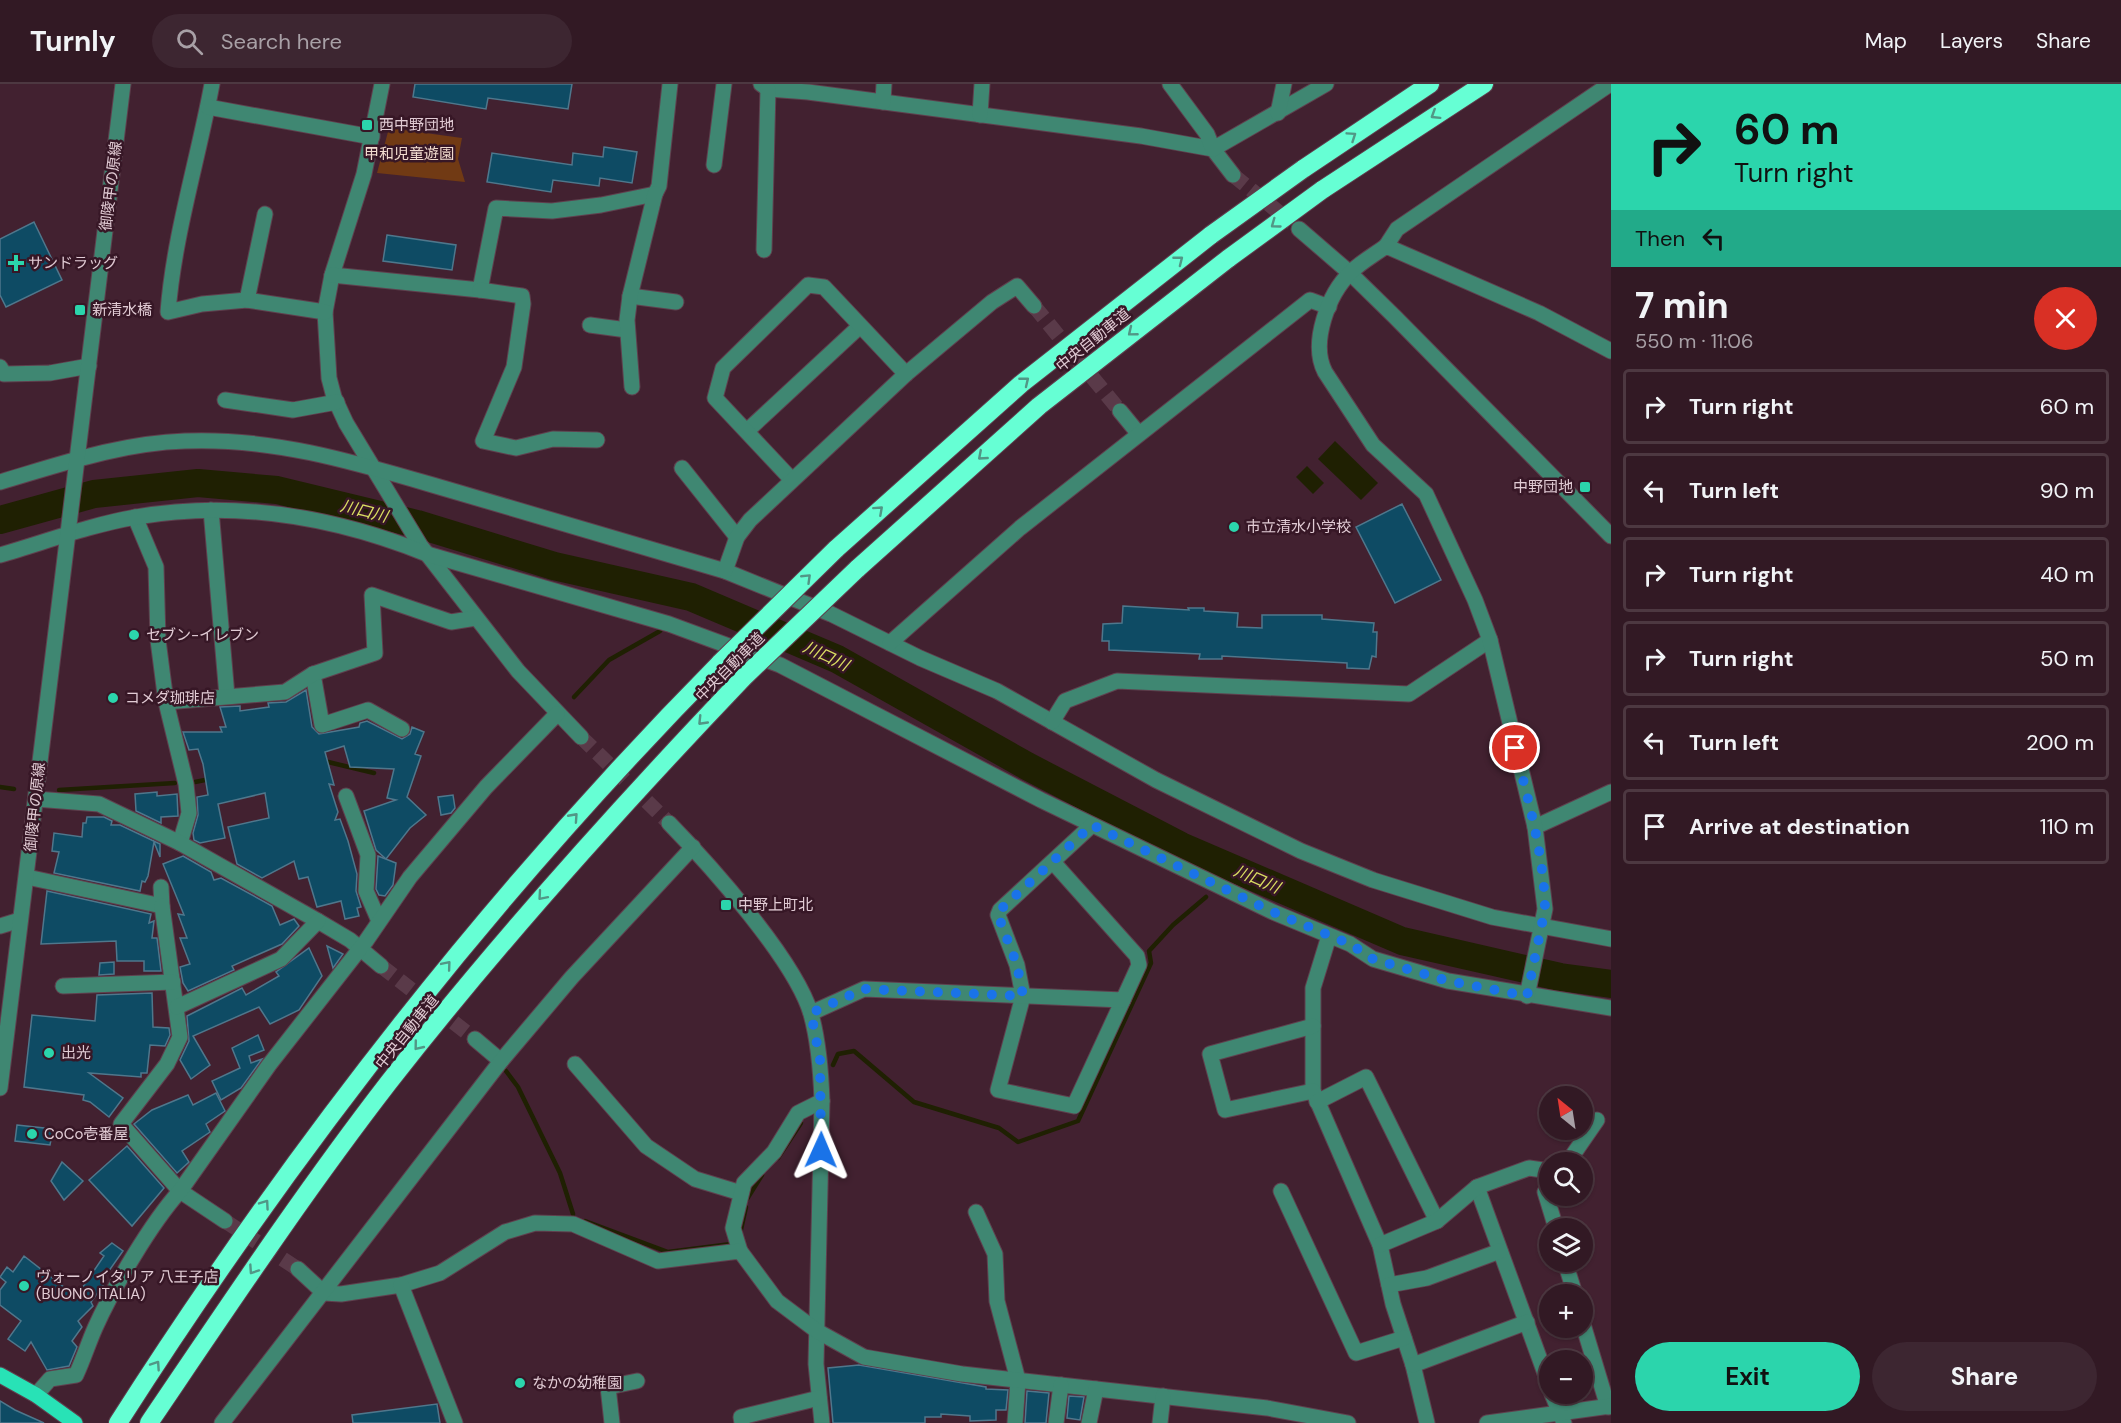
<!DOCTYPE html>
<html lang="en">
<head>
<meta charset="utf-8">
<style>
	:root { --surface:#321924; --page:#3d2631; --text:#f1f3f6; --muted:#a8a0a6; --line:#4d3841; --accent:#2bd5ac }
	body { margin:0; font-family:"DM Sans","Noto Sans JP",sans-serif; background:var(--page); color:var(--text); height:100vh; display:flex; flex-direction:column; font-size:22px; white-space:nowrap }
	* { box-sizing:border-box; margin:0 }
	p { font-size:20px; color:var(--muted) }
	.icon { flex:none; width:33px; height:33px; fill:none; stroke:currentColor; stroke-width:2; stroke-linecap:round; stroke-linejoin:round }
	.map { position:relative; flex:1; overflow:hidden }
	.panel { display:flex; flex-direction:column; background:var(--surface); width:510px }
	.panel>* { flex:none }
	.hud { background:#2bd5ac; color:#111; overflow:hidden }
	.needle { width:39px; rotate:330deg }
	.tools { position:absolute; left:1539px; top:1002px; display:grid; gap:12px }
	.tools a { display:grid; place-items:center; width:54px; height:54px; border-radius:50%; background:var(--surface); box-shadow:0 2px 4px #0004,0 0 0 2px var(--line); font-size:30px }
	.pin { position:absolute; display:grid; place-items:center; width:51px; height:51px; color:#fff; margin:-26px; border:3px solid #fff; border-radius:50%; box-shadow:0 2px 6px #0007 }
	.me { position:absolute; width:66px; margin:-33px; rotate:1deg; stroke-linejoin:round; filter:drop-shadow(0 0 4px #0008) }
	.turn { display:flex; align-items:center; gap:21px; height:126px; padding:0 24px; font-size:27px }
	.turn .icon { width:78px; height:78px; stroke-width:2.5 }
	.turn b { display:block; font-size:42px; line-height:51px }
	.then { display:flex; align-items:center; height:57px; padding:0 24px; background:#0003; gap:12px; font-size:22px }
	.round { display:grid; place-items:center; flex:none; width:63px; height:63px; border-radius:32px; background:var(--page) }
	.overview { display:flex; align-items:center; justify-content:space-between; height:102px; padding:0 24px }
	h1 { font-size:36px; font-weight:700; line-height:45px }
	.cta { display:flex; gap:12px; margin-top:auto; padding:12px 24px }
	.cta a { flex:1; height:69px; border-radius:36px; background:var(--accent); color:#111; font-size:24px; font-weight:700; line-height:69px; text-align:center }
	.cta a+a { background:var(--page); color:var(--text) }
	ul { padding:0; list-style:none }
	li { display:flex; align-items:center; gap:18px; height:75px; margin:0 12px 9px; padding:0 12px; border:3px solid var(--line); border-radius:6px }
	li div { flex:1 }
	li b { display:block; font-size:22px }
	li em { font-style:normal }
	header { display:flex; align-items:center; gap:36px; box-sizing:border-box; height:84px; padding:0 30px; background:var(--surface); border-bottom:2px solid var(--line) }
	header strong { font-size:28px }
	nav { display:flex; gap:33px; margin-inline-start:auto; font-size:21px }
	.search { width:420px; height:54px; background:var(--page); display:flex; align-items:center; gap:15px; box-sizing:border-box; padding:0 21px; border-radius:33px; color:var(--muted); font-size:22px }
	main { display:flex; flex:1; min-height:0 }
	.map>svg:first-child { display:block }
	.green { fill:#713a14 }
	.water { fill:#1f2002 }
	.lines { fill:none; stroke-linecap:round; stroke-linejoin:round }
	.stream { stroke:#1f2002; stroke-width:4.5 }
	.river { stroke:#1f2002; stroke-width:28 }
	.building { fill:#0e4b64; stroke:#4f778c; stroke-width:1.5 }
	.minor-tunnel { stroke:#5a3a49; stroke-width:15; stroke-dasharray:15 8; stroke-linecap:butt }
	.minor-casing { stroke:#5f404e; stroke-width:17 }
	.major-casing { stroke:#5f404e; stroke-width:17 }
	.highway-casing { stroke:#5f404e; stroke-width:20 }
	.minor { stroke:#3f8772; stroke-width:15 }
	.major { stroke:#28e2b6; stroke-width:15 }
	.highway { stroke:#66ffd4; stroke-width:18 }
	.highway-bridge-casing { stroke:#5f404e; stroke-width:20; stroke-linecap:butt }
	.highway-bridge { stroke:#66ffd4; stroke-width:18 }
	.oneway { stroke:#519786 }
	.route { stroke:#1a73e8; stroke-width:10; stroke-dasharray:0 18 }
	.poi-dot { fill:#2bd5ac; stroke:#371726; stroke-width:2 }
	.labels { text-anchor:middle; dominant-baseline:central; stroke-width:5; stroke-linejoin:round; paint-order:stroke }
	.poi-label { font-size:15px; fill:#e1cbd4; stroke:#371726; text-anchor:start }
	.park-label { font-size:15px; fill:#f2dccf; stroke:#371726 }
	.street-label { font-size:15px; fill:#e1cbd4; stroke:#371726 }
	.water-label { font-size:16px; font-style:italic; fill:#dce162; stroke:#371726 }
</style>
</head>
<body>
<header>
<strong>Turnly</strong>
<div class="search"><svg class="icon" aria-label="search" viewBox="0 0 24 24"><circle cx="10" cy="10" r="6"/><path d="M15 15l6 6"/></svg>Search here</div>
<nav><a>Map</a><a>Layers</a><a>Share</a></nav>
</header>
<main>
<div class="map">
<svg width="1611" height="1339" viewBox="0 0 1611 1339">
	<rect width="100%" height="100%" fill="#422130"/>
	<path class="green" d="M389,44L462,54L458,75L465,98L377,89Z"/>
	<g class="water">
		<path d="M1335,357L1378,399L1361,416L1318,375Z"/>
		<path d="M1307,382L1324,399L1313,410L1296,393Z"/>
	</g>
	<g class="lines">
		<g class="stream">
			<path d="M574,613L609,576L660,547"/>
			<path d="M324,677L374,689"/>
			<path d="M195,698L210,695"/>
			<path d="M0,703L14,705"/>
			<path d="M59,706L175,699"/>
			<path d="M833,981L838,970L854,967L914,1018L999,1044L1018,1058L1078,1037L1151,879L1149,867L1173,841L1206,813"/>
			<path d="M506,987L518,1003L560,1089L573,1130"/>
			<path d="M778,1074L801,1039"/>
			<path d="M747,1115L762,1091"/>
			<path d="M585,1137L668,1168L731,1160"/>
			<path d="M740,1150L746,1123"/>
		</g>
		<path class="river" d="M0,436L94,410L198,399L277,406L417,440L554,482L691,513L837,575L1027,682L1181,762L1402,857L1560,893L1611,900"/>
	</g>
	<g class="building">
		<path d="M415,0H572L568,25L488,14L486,25L413,13Z"/>
		<path d="M604,63L637,68L632,99L600,94L599,102L553,96L551,108L487,98L492,69L572,81L573,69L603,73Z"/>
		<path d="M34,138L62,196L6,223L0,211V155Z"/>
		<path d="M387,151L456,161L452,186L383,177Z"/>
		<path d="M1402,420L1441,496L1395,519L1356,443Z"/>
		<path d="M1123,522L1189,526L1188,524H1204V527L1238,529L1237,543L1262,544V531H1322V535L1374,539L1373,548H1377L1376,573L1372,572L1369,585L1347,584V579L1222,572V575H1199L1200,570L1109,566V557H1102L1103,540L1122,539Z"/>
		<path d="M306,606L312,643L319,650L359,643L360,639L367,637L402,655L410,650L412,643L424,648L415,670L421,672L407,713L426,731L410,744L386,775L376,766L364,727L396,716L387,714L394,685L350,683L344,662L325,668L334,701L329,700L338,728L335,736L340,735L348,757L357,790L356,807L361,823L357,824L359,832L345,835L341,817L317,823L308,793L299,795L294,777L262,794L237,780L228,743L269,734L265,709L218,720L225,754L200,759L194,756L193,749L198,731L197,713L208,711L203,680L198,665L189,666L183,648H222L220,643H226L220,623L240,622V627L269,623L268,619L286,618Z"/>
		<path d="M157,708V712L177,710L178,732L161,733V739L136,727L135,710Z"/>
		<path d="M453,711L455,724L451,729L441,731L438,713Z"/>
		<path d="M87,733H104L112,737L111,741H120L160,760V773L154,758L148,792L145,798L142,797L140,807L54,789L59,768L52,767L54,749L82,753L83,739H86Z"/>
		<path d="M183,772L211,788L214,796L221,794L272,822L280,841L294,835L299,842L282,860L232,882L234,886L188,907L183,899L180,883L190,880L180,854H187L178,830L184,831L163,780Z"/>
		<path d="M378,772L396,779L393,801L385,812L379,811L376,805Z"/>
		<path d="M47,807L151,830L149,839L154,837L152,854H157L161,887H144V877H117L116,857L41,860Z"/>
		<path d="M327,862L343,870L333,884Z"/>
		<path d="M309,864L322,892L299,926L270,940L259,923L193,952L210,981L191,995L180,976L189,957L187,932L242,904L246,911L279,892L276,888Z"/>
		<path d="M114,878V890L99,891L100,879Z"/>
		<path d="M152,909L153,943L169,944L170,951L165,962L150,961L147,989H141V993L89,989L123,1014L109,1033L90,1018L83,1016L84,1011L24,1003L32,931L95,937L97,911Z"/>
		<path d="M258,951L264,966L249,972L251,979L262,975L241,1004L221,1016L212,997L240,984L232,964Z"/>
		<path d="M216,1009L225,1027L206,1040L210,1048L182,1067L189,1078L177,1089L134,1040L152,1026L188,1011L193,1021Z"/>
		<path d="M17,1041L53,1045L50,1061L15,1057Z"/>
		<path d="M127,1062L164,1104L132,1142L89,1096Z"/>
		<path d="M62,1078L83,1097L64,1116L51,1097Z"/>
		<path d="M112,1159L123,1167L101,1198L104,1200L91,1218L93,1222L78,1237L82,1243L72,1257L77,1263L69,1282L47,1286L31,1258L25,1267L8,1255L21,1237L0,1221V1206L6,1198L0,1193L7,1183L13,1188L24,1172L73,1210L76,1207L78,1210L104,1172L100,1169Z"/>
		<path d="M859,1281L986,1303V1305L1008,1306L1006,1326H996V1336L970,1337V1332L941,1330V1333H925V1339H833L828,1284Z"/>
		<path d="M1027,1307L1049,1309L1046,1339H1025Z"/>
		<path d="M1069,1312L1084,1313L1080,1336L1067,1334Z"/>
		<path d="M0,1317L15,1326L44,1339H0Z"/>
		<path d="M437,1320L440,1339H353L352,1331Z"/>
	</g>
	<g class="lines">
		<g class="minor-tunnel">
			<path d="M1233,91L1292,139"/>
			<path d="M1034,222L1120,327"/>
			<path d="M581,653L669,739"/>
			<path d="M381,882L475,955"/>
			<path d="M225,1137L298,1185"/>
		</g>
		<g class="minor-casing">
			<g id="minor">
				<path d="M212,0C198,76 174,151 168,228L202,220L247,216"/>
				<path d="M382,0L364,90L332,191L325,228L329,294L334,313L346,339L420,461L518,587L581,653"/>
				<path d="M761,0L768,5L808,8L1141,52L1213,65L1233,91"/>
				<path d="M1170,0L1207,50L1213,65L1326,0"/>
				<path d="M883,18L884,0"/>
				<path d="M208,23L372,53"/>
				<path d="M1278,29L1284,0"/>
				<path d="M980,31L982,0"/>
				<path d="M714,81L724,0"/>
				<path d="M265,130L247,216L325,228"/>
				<path d="M1299,145L1350,189L1395,233L1611,452"/>
				<path d="M1386,162L1397,145L1610,0"/>
				<path d="M764,166L768,5"/>
				<path d="M332,191L480,206L496,124L552,127L601,121L655,110L659,102L670,0"/>
				<path d="M480,206L522,212L523,220L514,283L483,357L516,364L553,355L597,356"/>
				<path d="M630,212L676,218"/>
				<path d="M590,241L627,246"/>
				<path d="M0,283L4,290L50,289L89,282"/>
				<path d="M632,303L627,236L630,212L655,110"/>
				<path d="M225,316L293,326L337,318"/>
				<path d="M1120,327L1138,349"/>
				<path d="M748,346L859,243"/>
				<path d="M682,384L737,453"/>
				<path d="M792,396L715,314L723,284L808,201L824,203L906,290"/>
				<path d="M0,398C61,380 121,359 185,357C280,353 370,383 460,409C549,435 637,461 725,487L831,530L920,574L997,607L1156,696L1301,767L1373,796L1492,833L1611,855"/>
				<path d="M211,426L227,612"/>
				<path d="M135,433L156,483L158,556L166,618L186,700L189,729L180,759"/>
				<path d="M0,471C45,458 90,441 136,433C235,416 335,433 427,470L669,540L780,581L1041,716L1273,828L1350,860L1373,875L1448,897L1611,924"/>
				<path d="M725,487L737,453L750,436L906,290L992,218L1017,202L1034,222"/>
				<path d="M890,559L1020,444L1310,216L1329,223"/>
				<path d="M313,590L322,641L368,626L402,645"/>
				<path d="M166,618L285,608L313,590L375,569L372,511L451,538L476,534"/>
				<path d="M1052,638L1065,617L1117,597L1409,610L1490,556"/>
				<path d="M346,712L368,771L366,807L379,837"/>
				<path d="M36,715L99,720L180,759L318,837L350,856L381,882"/>
				<path d="M669,739C710,781 795,876 811,930C819,959 821,988 822,1017L816,1280L822,1339"/>
				<path d="M1092,741L1000,826L998,831L1017,881L1023,912L998,1006L1074,1022L1123,916"/>
				<path d="M1535,743L1611,708"/>
				<path d="M27,793L162,822L161,803"/>
				<path d="M162,822L180,953L167,980L121,1040L180,1107L225,1137"/>
				<path d="M0,842L20,836"/>
				<path d="M1329,852L1313,904V1007L1380,1161L1393,1220L1413,1281L1427,1339"/>
				<path d="M63,902L173,898"/>
				<path d="M1527,912L1545,825L1535,743L1490,556L1475,516L1426,410L1373,361L1325,288C1310,259 1328,210 1351,188C1361,178 1374,171 1386,162L1539,229L1611,267"/>
				<path d="M177,923L281,875L318,837"/>
				<path d="M811,929L864,905L1123,916L1139,881L1137,872L1053,778"/>
				<path d="M1313,942L1210,970L1225,1026L1313,1007"/>
				<path d="M475,955L501,977"/>
				<path d="M575,980L646,1062L695,1095L741,1109"/>
				<path d="M0,1004L123,0"/>
				<path d="M1317,1018L1366,993L1437,1137"/>
				<path d="M1568,1078L1597,1036"/>
				<path d="M1477,1103L1550,1303"/>
				<path d="M1550,1103L1545,1108L1556,1144"/>
				<path d="M1281,1107L1356,1269L1404,1254"/>
				<path d="M976,1128L995,1170L997,1217L1018,1296L1015,1339"/>
				<path d="M1380,1161L1437,1137L1477,1103L1529,1084L1550,1087"/>
				<path d="M740,1167L733,1144L744,1099L774,1068L798,1029L822,1017"/>
				<path d="M1565,1178L1575,1210"/>
				<path d="M298,1185L324,1209L341,1210L401,1201L440,1189L505,1148L535,1139L573,1140L658,1177L740,1167L777,1217L817,1247L864,1273L962,1290L1267,1324L1348,1339"/>
				<path d="M401,1201L455,1339"/>
				<path d="M1389,1201L1427,1194L1500,1167"/>
				<path d="M1582,1237L1608,1323"/>
				<path d="M1413,1281L1527,1238"/>
				<path d="M1552,1310L1564,1339"/>
				<path d="M36,1311L50,1295L76,1291C83,1276 88,1260 95,1244C113,1204 151,1139 180,1107L269,981L366,857L410,793L486,703L557,630"/>
				<path d="M222,1339L501,977L572,893L693,763"/>
				<path d="M612,1339L608,1303L637,1297"/>
				<path d="M742,1339L741,1333L819,1314"/>
				<path d="M1056,1339L1061,1301"/>
				<path d="M1089,1339L1096,1305"/>
				<path d="M1160,1339L1163,1312"/>
				<path d="M1487,1339L1611,1322"/>
			</g>
		</g>
		<g class="major-casing">
			<path id="major" d="M0,1291L36,1311L75,1339"/>
		</g>
		<g class="highway-casing">
			<g id="highway">
				<path d="M1303,85L1430,0"/>
				<path d="M1322,106L1484,0"/>
				<path d="M836,465L1021,300L1211,151"/>
				<path d="M857,485L1039,322L1229,174"/>
				<path d="M118,1339C293,1065 492,810 720,579"/>
				<path d="M149,1339C227,1224 304,1108 389,998C499,857 619,724 743,594"/>
			</g>
		</g>
		<use href="#minor" class="minor"/>
		<use href="#major" class="major"/>
		<use href="#highway" class="highway"/>
		<g class="highway-bridge-casing">
			<g id="highway-bridge">
				<path d="M1211,151L1303,85"/>
				<path d="M1229,174L1322,106"/>
				<path d="M720,579L836,465"/>
				<path d="M743,594L857,485"/>
			</g>
		</g>
		<use href="#highway-bridge" class="highway-bridge"/>
	</g>
	<defs><path id="oneway-chevron" d="M-2-3.5L2.5 0L-2 3.5" fill="none" stroke-width="1.6" stroke-linecap="round" stroke-linejoin="round" transform="scale(1.5)"/></defs>
	<g class="oneway">
		<use href="#oneway-chevron" transform="translate(1435 31) rotate(148)"/>
		<use href="#oneway-chevron" transform="translate(1352 52) rotate(-34)"/>
		<use href="#oneway-chevron" transform="translate(1275 140) rotate(144)"/>
		<use href="#oneway-chevron" transform="translate(1179 176) rotate(-38)"/>
		<use href="#oneway-chevron" transform="translate(1132 248) rotate(141)"/>
		<use href="#oneway-chevron" transform="translate(1025 297) rotate(-39)"/>
		<use href="#oneway-chevron" transform="translate(982 372) rotate(139)"/>
		<use href="#oneway-chevron" transform="translate(879 426) rotate(-42)"/>
		<use href="#oneway-chevron" transform="translate(807 494) rotate(-44)"/>
		<use href="#oneway-chevron" transform="translate(702 637) rotate(134)"/>
		<use href="#oneway-chevron" transform="translate(574 733) rotate(-48)"/>
		<use href="#oneway-chevron" transform="translate(542 812) rotate(131)"/>
		<use href="#oneway-chevron" transform="translate(447 881) rotate(-50)"/>
		<use href="#oneway-chevron" transform="translate(418 962) rotate(129)"/>
		<use href="#oneway-chevron" transform="translate(265 1120) rotate(-55)"/>
		<use href="#oneway-chevron" transform="translate(253 1186) rotate(124)"/>
		<use href="#oneway-chevron" transform="translate(156 1281) rotate(-56)"/>
	</g>
	<g class="lines">
		<path class="route" d="M821,1066L820,976L811,929L864,905L1023,912L1017,881L998,831L1000,826L1092,741L1273,828L1350,860L1373,875L1448,897L1527,912L1545,825C1544,770 1528,716 1515,664"/>
	</g>
	<g class="poi-dot">
		<rect x="361" y="35" width="12" height="12" rx="3"/>
		<path d="M13 170h6v6h6v6h-6v6h-6v-6h-6v-6h6z"/>
		<rect x="74" y="220" width="12" height="12" rx="3"/>
		<rect x="1579" y="397" width="12" height="12" rx="3"/>
		<circle cx="1234" cy="443" r="6"/>
		<circle cx="134" cy="551" r="6"/>
		<circle cx="113" cy="614" r="6"/>
		<rect x="720" y="815" width="12" height="12" rx="3"/>
		<circle cx="49" cy="969" r="6"/>
		<circle cx="32" cy="1050" r="6"/>
		<circle cx="24" cy="1202" r="6"/>
		<circle cx="520" cy="1299" r="6"/>
	</g>
	<g class="labels">
		<g class="poi-label">
			<text x="379" y="41">西中野団地</text>
			<text x="28" y="179">サンドラッグ</text>
			<text x="92" y="226">新清水橋</text>
			<text x="1573" y="403" text-anchor="end">中野団地</text>
			<text x="1246" y="443">市立清水小学校</text>
			<text x="146" y="551">セブン-イレブン</text>
			<text x="125" y="614">コメダ珈琲店</text>
			<text x="738" y="821">中野上町北</text>
			<text x="61" y="969">出光</text>
			<text x="44" y="1050">CoCo壱番屋</text>
			<text x="36" y="1193">ヴォーノイタリア 八王子店<tspan x="36" dy="17">(BUONO ITALIA)</tspan></text>
			<text x="532" y="1299">なかの幼稚園</text>
		</g>
		<g class="park-label">
			<text x="409" y="70">甲和児童遊園</text>
		</g>
		<g class="street-label">
			<text transform="translate(111 102) rotate(-83)">御陵甲の原線</text>
			<text transform="translate(1093 256) rotate(-39)">中央自動車道</text>
			<text transform="translate(730 583) rotate(-45)">中央自動車道</text>
			<text transform="translate(35 723) rotate(-84)">御陵甲の原線</text>
			<text transform="translate(407 948) rotate(-51)">中央自動車道</text>
		</g>
		<g class="water-label">
			<text transform="translate(364 427) rotate(14)">川口川</text>
			<text transform="translate(826 572) rotate(25)">川口川</text>
			<text transform="translate(1257 795) rotate(23)">川口川</text>
		</g>
	</g>
</svg>
<div class="tools">
<a><svg class="needle" viewBox="-14 -14 28 28"><path d="M0-13l5 13h-10z" fill="#e53935"/><path d="M0 13l5-13h-10z" fill="#a8a0a6"/></svg></a>
<a><svg class="icon" aria-label="search" viewBox="0 0 24 24"><circle cx="10" cy="10" r="6"/><path d="M15 15l6 6"/></svg></a>
<a><svg class="icon" aria-label="layers" viewBox="0 0 24 24"><path d="M12 4l9 5-9 5-9-5zM3 14l9 5 9-5"/></svg></a>
<a>+</a>
<a>−</a>
</div>
<div class="pin" style="left:1515px;top:664px;background:#d93025"><svg class="icon" aria-label="arrive" viewBox="0 0 24 24"><path d="M6 21V4h12l-3 4 3 4H6"/></svg></div>
<svg class="me" style="left:821px;top:1066px" viewBox="-20 -20 40 40"><path d="M0-17L14 15 0 8-14 15z" fill="#1a73e8" stroke="#fff" stroke-width="4"/></svg>
</div>
<section class="panel">
<div class="hud">
<div class="turn"><svg class="icon" aria-label="right" viewBox="0 0 24 24"><path d="M7 20v-9h11M14 6l5 5-5 5"/></svg><div><b>60 m</b>Turn right</div></div>
<div class="then">Then<svg class="icon" aria-label="left" viewBox="0 0 24 24"><path d="M17 20v-9H6M10 6l-5 5 5 5"/></svg></div>
</div>
<div class="overview"><div><h1>7 min</h1><p>550 m · 11:06</p></div><a class="round" style="background:#d93025;color:#fff"><svg class="icon" aria-label="close" viewBox="0 0 24 24"><path d="M6 6l12 12M18 6L6 18"/></svg></a></div>
<ul>
<li><svg class="icon" aria-label="right" viewBox="0 0 24 24"><path d="M7 20v-9h11M14 6l5 5-5 5"/></svg><div><b>Turn right</b></div><em>60 m</em></li>
<li><svg class="icon" aria-label="left" viewBox="0 0 24 24"><path d="M17 20v-9H6M10 6l-5 5 5 5"/></svg><div><b>Turn left</b></div><em>90 m</em></li>
<li><svg class="icon" aria-label="right" viewBox="0 0 24 24"><path d="M7 20v-9h11M14 6l5 5-5 5"/></svg><div><b>Turn right</b></div><em>40 m</em></li>
<li><svg class="icon" aria-label="right" viewBox="0 0 24 24"><path d="M7 20v-9h11M14 6l5 5-5 5"/></svg><div><b>Turn right</b></div><em>50 m</em></li>
<li><svg class="icon" aria-label="left" viewBox="0 0 24 24"><path d="M17 20v-9H6M10 6l-5 5 5 5"/></svg><div><b>Turn left</b></div><em>200 m</em></li>
<li><svg class="icon" aria-label="arrive" viewBox="0 0 24 24"><path d="M6 21V4h12l-3 4 3 4H6"/></svg><div><b>Arrive at destination</b></div><em>110 m</em></li>
</ul>
<div class="cta"><a>Exit</a><a>Share</a></div>
</section>
</main>
</body>
</html>
